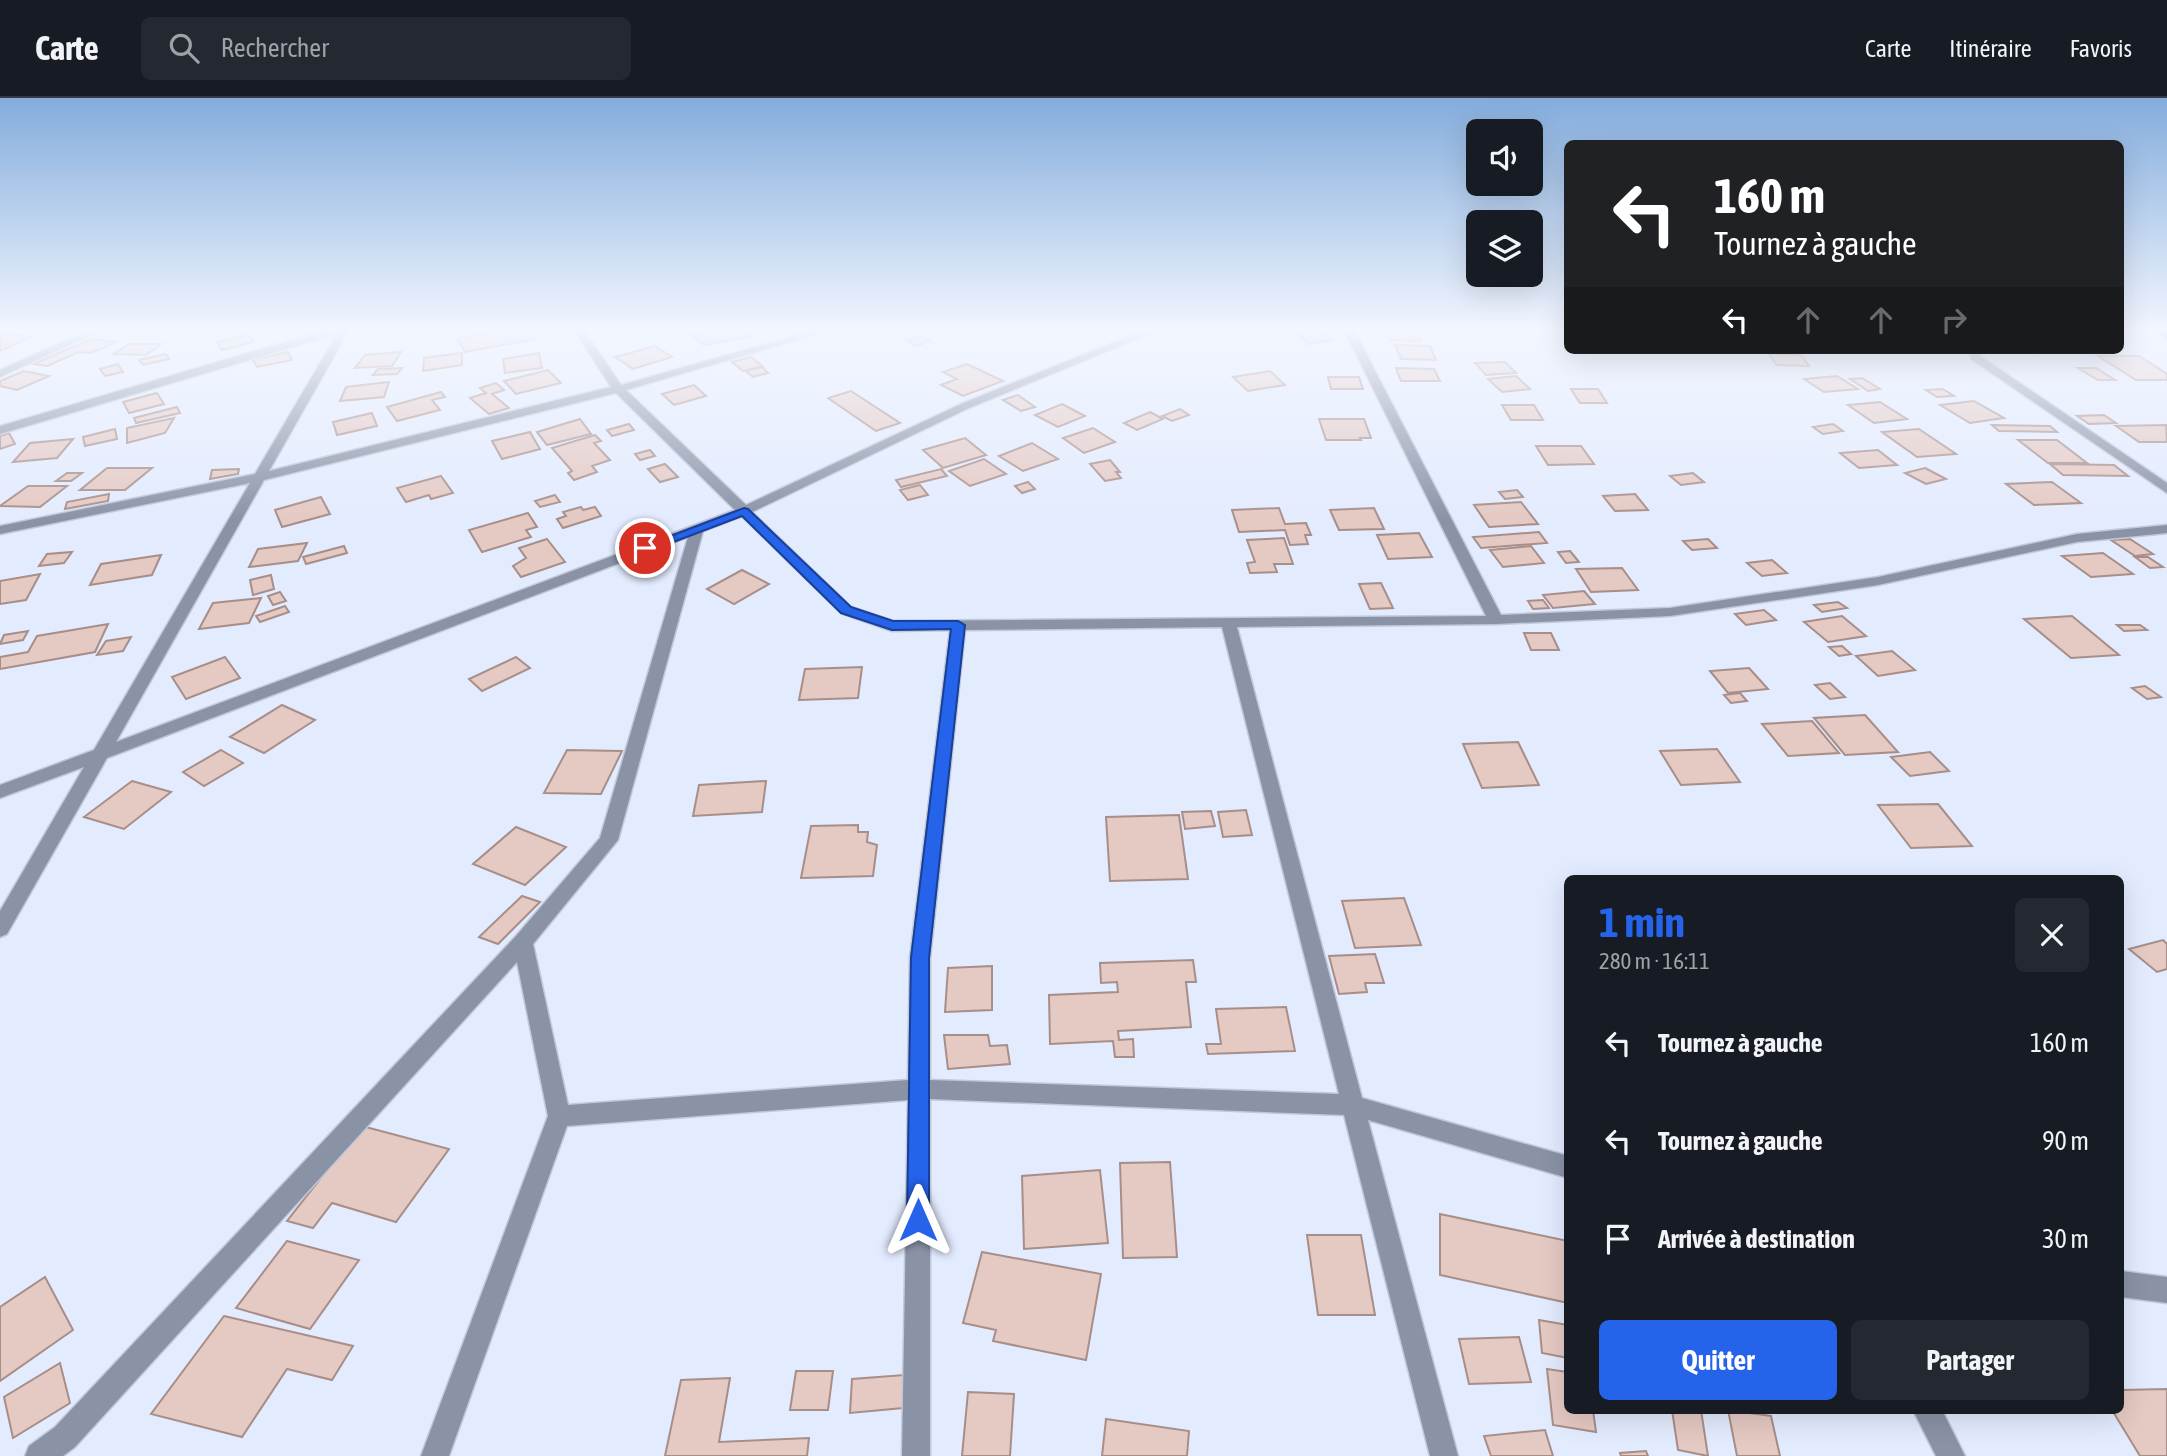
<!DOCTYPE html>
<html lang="fr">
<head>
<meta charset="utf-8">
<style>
	:root { --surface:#171b24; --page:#242831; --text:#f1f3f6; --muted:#9ea1a6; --line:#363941; --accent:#2563eb }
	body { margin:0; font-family:"Asap Condensed",sans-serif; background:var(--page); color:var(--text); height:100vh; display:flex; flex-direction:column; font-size:26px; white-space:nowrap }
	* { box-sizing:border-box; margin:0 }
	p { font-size:23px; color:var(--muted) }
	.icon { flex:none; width:38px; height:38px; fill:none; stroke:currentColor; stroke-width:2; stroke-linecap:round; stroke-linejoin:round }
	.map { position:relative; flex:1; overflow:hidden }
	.side { position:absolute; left:1564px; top:777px; width:560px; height:539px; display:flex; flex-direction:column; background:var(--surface); border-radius:10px; box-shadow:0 7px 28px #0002 }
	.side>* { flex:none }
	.guide { position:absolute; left:1564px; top:42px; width:560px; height:214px; border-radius:10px; box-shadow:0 7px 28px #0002; background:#202124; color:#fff; overflow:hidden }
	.controls { position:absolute; left:1466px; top:21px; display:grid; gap:14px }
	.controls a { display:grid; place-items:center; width:77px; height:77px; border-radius:10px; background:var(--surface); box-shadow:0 7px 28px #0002; font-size:35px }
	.pin { position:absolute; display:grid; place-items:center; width:60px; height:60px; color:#fff; margin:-30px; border:4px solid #fff; border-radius:50%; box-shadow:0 2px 7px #0007 }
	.me { position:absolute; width:77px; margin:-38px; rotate:0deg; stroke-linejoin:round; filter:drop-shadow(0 0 5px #0008) }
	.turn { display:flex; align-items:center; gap:24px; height:147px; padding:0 35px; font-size:32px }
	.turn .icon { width:91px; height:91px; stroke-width:2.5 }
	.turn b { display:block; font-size:49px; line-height:60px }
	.lanes { display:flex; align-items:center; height:66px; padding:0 35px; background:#0003; justify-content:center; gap:35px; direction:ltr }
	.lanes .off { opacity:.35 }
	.round { display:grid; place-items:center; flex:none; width:74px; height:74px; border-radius:10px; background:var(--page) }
	.summary { display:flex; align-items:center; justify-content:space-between; height:119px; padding:0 35px }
	h1 { font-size:42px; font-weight:700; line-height:52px; color:var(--accent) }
	.action { display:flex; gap:14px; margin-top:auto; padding:14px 35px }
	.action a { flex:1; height:80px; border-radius:10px; background:var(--accent); color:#fff; font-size:28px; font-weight:700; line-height:80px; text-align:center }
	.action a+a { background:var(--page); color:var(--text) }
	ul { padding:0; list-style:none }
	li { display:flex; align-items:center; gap:21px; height:98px; padding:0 35px }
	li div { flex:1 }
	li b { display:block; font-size:26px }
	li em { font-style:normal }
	header { display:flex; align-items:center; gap:42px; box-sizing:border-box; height:98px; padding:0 35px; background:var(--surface); border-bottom:2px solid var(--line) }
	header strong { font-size:33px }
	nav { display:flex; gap:38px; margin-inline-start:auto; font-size:24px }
	.search { width:490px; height:63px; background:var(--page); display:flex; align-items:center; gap:18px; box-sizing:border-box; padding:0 24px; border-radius:10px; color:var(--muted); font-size:26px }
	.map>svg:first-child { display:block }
	.building { fill:#e5c9c3; stroke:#a88e88; stroke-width:2 }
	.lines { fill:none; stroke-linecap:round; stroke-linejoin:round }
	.minor-casing { stroke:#c1c8d9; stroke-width:3 }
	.major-casing { stroke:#c1c8d9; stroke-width:3 }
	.minor { fill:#8a93a6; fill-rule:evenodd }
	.major { fill:#3d4b6b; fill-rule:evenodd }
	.route { fill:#2563eb; stroke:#184099; stroke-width:2 }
</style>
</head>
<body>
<header>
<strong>Carte</strong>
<div class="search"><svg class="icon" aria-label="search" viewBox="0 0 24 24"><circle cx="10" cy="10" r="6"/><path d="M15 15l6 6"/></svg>Rechercher</div>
<nav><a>Carte</a><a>Itinéraire</a><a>Favoris</a></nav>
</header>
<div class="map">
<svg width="2167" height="1358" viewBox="0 0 2167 1358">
	<rect width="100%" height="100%" fill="#e3ebfe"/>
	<g class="building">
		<path d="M497,232H530L536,241L465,254L457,241Z"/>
		<path d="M712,232H745L753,238L704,247L691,237Z"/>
		<path d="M1321,232L1333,242L1308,246L1297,235Z"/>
		<path d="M1387,232H1417L1420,243L1390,242Z"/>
		<path d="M0,234L32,239L0,253Z"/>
		<path d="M248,237L254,244L222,252L217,244Z"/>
		<path d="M920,238L930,243L916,248L906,242Z"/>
		<path d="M91,241L116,244L91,255L79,254L47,268L34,266Z"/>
		<path d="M129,246H161L146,257L113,256Z"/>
		<path d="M1395,247L1430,248L1436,262L1401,261Z"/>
		<path d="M655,248L672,259L633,271L615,259Z"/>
		<path d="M288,254L292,262L257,269L253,262Z"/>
		<path d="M401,254L392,268L355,270L365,257Z"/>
		<path d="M462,255V267L423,273L424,260Z"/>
		<path d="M539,255L542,270L505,275L503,261Z"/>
		<path d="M166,256L169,261L143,267L139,262Z"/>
		<path d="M1769,256L1801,257L1809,268L1777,267Z"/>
		<path d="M2098,258H2139L2167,276V282H2136Z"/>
		<path d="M751,259L762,268L743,273L732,264Z"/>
		<path d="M1505,264L1516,275L1486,277L1475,265Z"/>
		<path d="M118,266L123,274L105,278L100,271Z"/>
		<path d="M967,266L1003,283L963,298L941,287L957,281L943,274Z"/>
		<path d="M762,269L768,275L753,279L746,273Z"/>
		<path d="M402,270L397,276L373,277L378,271Z"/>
		<path d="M1396,270L1434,271L1440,283H1401Z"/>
		<path d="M2078,270H2096L2115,282H2098Z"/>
		<path d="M548,272L561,285L516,296L504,283Z"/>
		<path d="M24,273L49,278L17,292L0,288V283Z"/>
		<path d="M1270,273L1285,287L1248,293L1233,279Z"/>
		<path d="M1516,278L1530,291L1502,294L1488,281Z"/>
		<path d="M1837,278L1858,291L1824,294L1804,281Z"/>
		<path d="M1328,279H1359L1363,291H1331Z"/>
		<path d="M1862,280L1880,291L1868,293L1850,281Z"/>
		<path d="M389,284L384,299L340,303L346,289Z"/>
		<path d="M496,285L504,292L492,296L509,310L489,316L470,300L486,295L480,290Z"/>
		<path d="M694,287L706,298L674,307L662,296Z"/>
		<path d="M1571,291H1598L1607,305H1580Z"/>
		<path d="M1943,291L1954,298L1937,299L1926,292Z"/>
		<path d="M851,293L900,325L876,333L828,300Z"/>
		<path d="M441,294L445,299L432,302L440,312L397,323L387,309Z"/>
		<path d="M157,295L164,306L129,315L123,304Z"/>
		<path d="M1018,297L1035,309L1021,313L1003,302Z"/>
		<path d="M1974,303L2004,320L1970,325L1940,307Z"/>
		<path d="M1880,304L1907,321L1874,325L1848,307Z"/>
		<path d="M1062,306L1085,318L1058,329L1035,317Z"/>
		<path d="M1502,307H1534L1543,322H1511Z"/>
		<path d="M177,309L180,315L136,325L134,320Z"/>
		<path d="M1180,311L1189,317L1172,323L1162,318Z"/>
		<path d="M1150,314L1163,321L1137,332L1124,325Z"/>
		<path d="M372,315L377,328L337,337L333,324Z"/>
		<path d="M2104,317L2116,325L2089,326L2077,318Z"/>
		<path d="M174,320L165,335L127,345V330Z"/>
		<path d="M580,321L591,336L547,347L537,334Z"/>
		<path d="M1319,321H1364L1371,340H1360L1361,342H1326Z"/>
		<path d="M629,326L634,332L612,338L607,332Z"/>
		<path d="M1833,326L1843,333L1823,336L1813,329Z"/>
		<path d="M1992,327L2050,328L2057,334L1999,333Z"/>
		<path d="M2166,327L2167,344H2139L2116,328Z"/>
		<path d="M1093,330L1115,344L1084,355L1063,340Z"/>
		<path d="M115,331L117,341L85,348L83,339Z"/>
		<path d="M1919,331L1956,356L1917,359L1882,334Z"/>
		<path d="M530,334L540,351L502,361L492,343Z"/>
		<path d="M9,335L15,346L0,351V338Z"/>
		<path d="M595,337L601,343L594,345L610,362L592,368L597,374L574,382L568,375L572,373L552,350Z"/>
		<path d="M965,340L986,357L943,370L923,352Z"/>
		<path d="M73,341L57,360L13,364L30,345Z"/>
		<path d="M2018,342H2057L2087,365H2048Z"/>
		<path d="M1032,345L1058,361L1023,373L999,358Z"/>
		<path d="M1536,348H1581L1594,366L1548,367Z"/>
		<path d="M650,352L655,358L640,362L635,356Z"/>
		<path d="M1878,352L1897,367L1859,370L1840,355Z"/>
		<path d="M984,361L1006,376L970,388L949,373Z"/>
		<path d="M1110,362L1120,374H1116L1121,380L1105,383L1090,366Z"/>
		<path d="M665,366L678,379L660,384L648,371Z"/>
		<path d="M2050,366L2114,367L2128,378L2063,377Z"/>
		<path d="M107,370H152L125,392H80Z"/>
		<path d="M1925,370L1946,381L1926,386L1905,375Z"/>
		<path d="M239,371L238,376L210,381L212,372Z"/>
		<path d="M941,371L947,378L901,389L896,382Z"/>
		<path d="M67,375H82L71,383H56Z"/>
		<path d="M1693,375L1704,384L1681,387L1670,378Z"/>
		<path d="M441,378L453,395L431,401L429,397L406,404L397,390Z"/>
		<path d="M1028,384L1035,391L1022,395L1015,388Z"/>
		<path d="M2052,384L2081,405L2034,407L2006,386Z"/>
		<path d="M920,387L928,397L908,402L900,392Z"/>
		<path d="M28,388H67L40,409L0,408Z"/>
		<path d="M1517,392L1523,399L1505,401L1499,394Z"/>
		<path d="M109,396L108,403L65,411L67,404Z"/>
		<path d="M1635,396L1648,412L1615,413L1603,398Z"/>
		<path d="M555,397L560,404L540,409L535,403Z"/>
		<path d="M321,399L330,416L282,429L275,412Z"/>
		<path d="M1521,404L1538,426L1489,429L1474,407Z"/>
		<path d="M581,409L583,412L595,409L601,418L563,430L557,421L566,418L563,414Z"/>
		<path d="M1279,410L1285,426L1306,425L1311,437H1305L1308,446L1290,447L1285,432L1239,434L1232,412Z"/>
		<path d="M1374,410L1384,431L1339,432L1330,412Z"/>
		<path d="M528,415L537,429L526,432L531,439L482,454L469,432Z"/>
		<path d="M1539,434L1547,445L1481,450L1473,439Z"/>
		<path d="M1419,435L1432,459L1388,461L1377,437Z"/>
		<path d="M1284,440L1293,466H1274L1277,474L1250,475L1247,465L1255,464L1247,442Z"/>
		<path d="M547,441L565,464L521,479L513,468L526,460L519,450Z"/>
		<path d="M1708,441L1717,450L1692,452L1683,443Z"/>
		<path d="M2130,441L2153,456L2135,458L2111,442Z"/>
		<path d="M307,445L298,463L249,469L258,451Z"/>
		<path d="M344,448L347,455L306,466L303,459Z"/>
		<path d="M1531,448L1544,465L1503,469L1490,452Z"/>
		<path d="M1570,453L1579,464L1566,465L1558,454Z"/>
		<path d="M72,454L64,465L39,468L47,456Z"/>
		<path d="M2103,455L2133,476L2091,479L2062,458Z"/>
		<path d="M161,457L152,477L90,487L101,466Z"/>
		<path d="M2135,459H2148L2163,469L2150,470Z"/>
		<path d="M1772,462L1787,475L1762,478L1747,465Z"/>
		<path d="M1622,470L1638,492L1591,494L1576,471Z"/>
		<path d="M742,472L769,486L734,506L707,491Z"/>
		<path d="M40,476L26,502L0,506V483Z"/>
		<path d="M271,477L274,491L253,497L250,482Z"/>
		<path d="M1381,485L1393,510L1370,511L1359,486Z"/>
		<path d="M1584,493L1595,506L1553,510L1543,497Z"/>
		<path d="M280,494L286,503L273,507L268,498Z"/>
		<path d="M261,500L249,525L199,531L213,505Z"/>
		<path d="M1543,502L1549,510L1533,511L1528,503Z"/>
		<path d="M1838,504L1847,510L1822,514L1814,507Z"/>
		<path d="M285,508L289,514L260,524L256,518Z"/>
		<path d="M1764,512L1776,522L1746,527L1735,516Z"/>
		<path d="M1842,518L1866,538L1828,544L1804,524Z"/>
		<path d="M2072,518L2119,557L2071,560L2024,521Z"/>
		<path d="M108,526L95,554L0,571V559L28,554L37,538Z"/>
		<path d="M2117,527H2140L2147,532L2124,533Z"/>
		<path d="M28,533L23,542L0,546L4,537Z"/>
		<path d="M1524,535H1551L1559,552H1531Z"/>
		<path d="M131,539L123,553L97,557L106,543Z"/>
		<path d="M1842,548L1851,556L1839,558L1829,549Z"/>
		<path d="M1892,553L1915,572L1878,578L1856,558Z"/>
		<path d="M225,559L240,580L186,601L172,579Z"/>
		<path d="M516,559L530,570L482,593L469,581Z"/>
		<path d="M862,569L858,600L799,602L805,571Z"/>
		<path d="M1749,570L1768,591L1728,595L1710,573Z"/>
		<path d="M1830,585L1845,599L1830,601L1815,587Z"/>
		<path d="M2145,588L2161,599L2147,601L2132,590Z"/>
		<path d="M1740,595L1747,603L1731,605L1724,597Z"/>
		<path d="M282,607L315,622L264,655L230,639Z"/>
		<path d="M1865,617L1898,654L1845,657L1814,620Z"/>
		<path d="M1812,623L1839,655L1788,658L1762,626Z"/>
		<path d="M1518,644L1539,687L1482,690L1463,646Z"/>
		<path d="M1717,651L1740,684L1681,687L1660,653Z"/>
		<path d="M221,652L243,665L204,688L183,674Z"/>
		<path d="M567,652L622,653L601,696L544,695Z"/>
		<path d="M1930,654L1949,673L1910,678L1891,659Z"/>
		<path d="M132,683L171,694L124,731L84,719Z"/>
		<path d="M766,683L762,714L693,718L699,687Z"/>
		<path d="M1938,706L1972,748L1911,750L1878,707Z"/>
		<path d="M1246,712L1252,737L1223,739L1218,714Z"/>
		<path d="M1211,713L1215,728L1185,731L1182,714Z"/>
		<path d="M1179,717L1188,781L1110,783L1106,719Z"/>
		<path d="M858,727V734H868L867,744L877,747L873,778L801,780L811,728Z"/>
		<path d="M516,729L566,749L525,787L473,766Z"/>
		<path d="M522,798L540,804L498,846L479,839Z"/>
		<path d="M1404,800L1421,847L1355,850L1342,803Z"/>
		<path d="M2163,842L2167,846V871L2157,874L2129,851Z"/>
		<path d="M1375,856L1384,885H1365L1367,894L1339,896L1329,858Z"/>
		<path d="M1193,862L1196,884H1186L1191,929L1118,933L1119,942L1133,941L1134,959H1115L1113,943L1050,946L1049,897L1118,894L1117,884L1101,885L1100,865Z"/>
		<path d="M992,868V912L945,914L948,870Z"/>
		<path d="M1286,909L1295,953L1208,956L1206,946H1221L1216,911Z"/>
		<path d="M944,937H988L990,948L1007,947L1010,966L948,971Z"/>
		<path d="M362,1028L449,1051L396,1124L332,1105L313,1130L287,1123Z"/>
		<path d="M1170,1064L1177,1159L1123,1160L1120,1065Z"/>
		<path d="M1100,1072L1108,1145L1024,1151L1022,1078Z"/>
		<path d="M1440,1116L1568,1143V1205L1440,1177Z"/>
		<path d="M1307,1137H1361L1375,1217H1318Z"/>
		<path d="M287,1143L359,1162L310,1231L236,1210Z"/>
		<path d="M982,1154L1101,1176L1086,1262L993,1243L996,1232L963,1225Z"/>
		<path d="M45,1179L73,1232L0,1283V1209Z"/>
		<path d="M224,1218L353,1248L332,1282L287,1271L242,1339L151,1316Z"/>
		<path d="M1539,1222L1568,1227V1260L1542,1255Z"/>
		<path d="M1519,1239L1531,1284L1469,1286L1459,1241Z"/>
		<path d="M60,1265L70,1305L13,1340L4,1299Z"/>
		<path d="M1547,1271L1568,1274V1312H1593L1596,1334L1553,1327Z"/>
		<path d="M796,1273H833L828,1312H790Z"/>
		<path d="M904,1277L903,1310L850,1315L852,1281Z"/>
		<path d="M730,1280L719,1344L809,1340L807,1358H665L681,1282Z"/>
		<path d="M2167,1291V1358H2140L2112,1312H2121V1292Z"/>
		<path d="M968,1294L1014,1296L1010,1358H962Z"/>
		<path d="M1672,1312H1701L1708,1358L1678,1352Z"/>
		<path d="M1728,1312L1771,1318L1780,1358H1737Z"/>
		<path d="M1106,1321L1189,1333L1187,1358H1102Z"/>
		<path d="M1545,1332L1553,1358H1491L1484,1338Z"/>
		<path d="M1646,1353L1648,1358H1621L1620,1355Z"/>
	</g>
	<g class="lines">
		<g class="minor-casing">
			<g id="minor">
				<path d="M89,232H103L0,279V272Z"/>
				<path d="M326,232H349L269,373L611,289L574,232H584L621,287L815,232H832L626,292L746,407L961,306L1144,232H1159L969,310L752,414L851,509L893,523L1486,518L1344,232H1354L1501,517L1670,510L1878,479L2077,436L2167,427V435L2077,444L1878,487L1670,518L1496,526L1237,529L1362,1000L1568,1058V1080L1368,1022L1458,1358H1430L1344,1017L930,1001V1358H902L908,1002L567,1028L449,1358H421L548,1018L517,864L75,1349L63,1358H25L29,1348L55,1329L516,838L600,740L688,439L107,660L7,836L0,839V813L84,669L0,700V687L94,652L250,385L0,436V428L255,376L337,236L0,336V328ZM616,295L735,412L116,644L264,382ZM742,418L841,515L892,533L950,532L910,860L908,982L568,1007L533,846L618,742L703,433ZM1222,529L1339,996L930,982V860L965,532Z"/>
				<path d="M1969,252H1979L1980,258L2167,385V395L1971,261Z"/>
				<path d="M2121,1173L2167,1179V1205L2121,1199Z"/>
				<path d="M1913,1312H1942L1965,1358H1936Z"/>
			</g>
		</g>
		<g class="major-casing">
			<path id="major" d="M2154,232H2167V240Z"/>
		</g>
		<use href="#minor" class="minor"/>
		<use href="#major" class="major"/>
	</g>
	<linearGradient id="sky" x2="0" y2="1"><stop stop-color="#83acdc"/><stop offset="0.55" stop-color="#f2f6ff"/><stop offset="1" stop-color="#f2f6ff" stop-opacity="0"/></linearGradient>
	<rect width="2167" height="422" fill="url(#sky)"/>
	<path class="route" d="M744,410L748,411L851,509L893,523H958L965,527L929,860V1122L926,1130L918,1133L910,1130L907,1122L911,860L951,531L892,532L841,515L742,418L650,453H641L639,450Z"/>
</svg>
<div class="controls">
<a><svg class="icon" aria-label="sound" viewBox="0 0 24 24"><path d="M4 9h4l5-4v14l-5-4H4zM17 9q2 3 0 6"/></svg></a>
<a><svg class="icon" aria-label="layers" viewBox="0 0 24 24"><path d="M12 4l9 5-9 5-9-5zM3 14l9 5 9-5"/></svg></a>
</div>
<div class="pin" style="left:645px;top:450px;background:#d93025"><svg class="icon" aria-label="arrive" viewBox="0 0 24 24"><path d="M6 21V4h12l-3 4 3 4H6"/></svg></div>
<svg class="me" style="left:918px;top:1122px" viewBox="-20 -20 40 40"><path d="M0-17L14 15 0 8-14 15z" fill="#2563eb" stroke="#fff" stroke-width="4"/></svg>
<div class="guide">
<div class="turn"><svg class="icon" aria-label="left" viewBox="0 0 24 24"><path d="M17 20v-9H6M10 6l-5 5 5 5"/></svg><div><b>160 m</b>Tournez à gauche</div></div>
<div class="lanes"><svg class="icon" aria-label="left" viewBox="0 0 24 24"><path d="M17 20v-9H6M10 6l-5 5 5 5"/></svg><svg class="icon off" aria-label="ahead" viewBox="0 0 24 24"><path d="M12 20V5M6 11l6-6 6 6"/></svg><svg class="icon off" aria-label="ahead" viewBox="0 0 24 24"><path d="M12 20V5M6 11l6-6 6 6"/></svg><svg class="icon off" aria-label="right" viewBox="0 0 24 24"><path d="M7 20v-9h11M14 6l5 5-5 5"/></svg></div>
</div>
<section class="side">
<div class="summary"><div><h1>1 min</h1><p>280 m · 16:11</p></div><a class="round"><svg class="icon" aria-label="close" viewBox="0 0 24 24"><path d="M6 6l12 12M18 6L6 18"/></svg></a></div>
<ul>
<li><svg class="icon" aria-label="left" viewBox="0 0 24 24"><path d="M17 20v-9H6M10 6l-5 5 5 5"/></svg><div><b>Tournez à gauche</b></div><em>160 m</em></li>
<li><svg class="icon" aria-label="left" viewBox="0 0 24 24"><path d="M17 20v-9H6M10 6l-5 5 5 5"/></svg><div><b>Tournez à gauche</b></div><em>90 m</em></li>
<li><svg class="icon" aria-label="arrive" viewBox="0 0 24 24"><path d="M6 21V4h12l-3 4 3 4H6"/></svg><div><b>Arrivée à destination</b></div><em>30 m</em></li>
</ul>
<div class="action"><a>Quitter</a><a>Partager</a></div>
</section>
</div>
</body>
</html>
